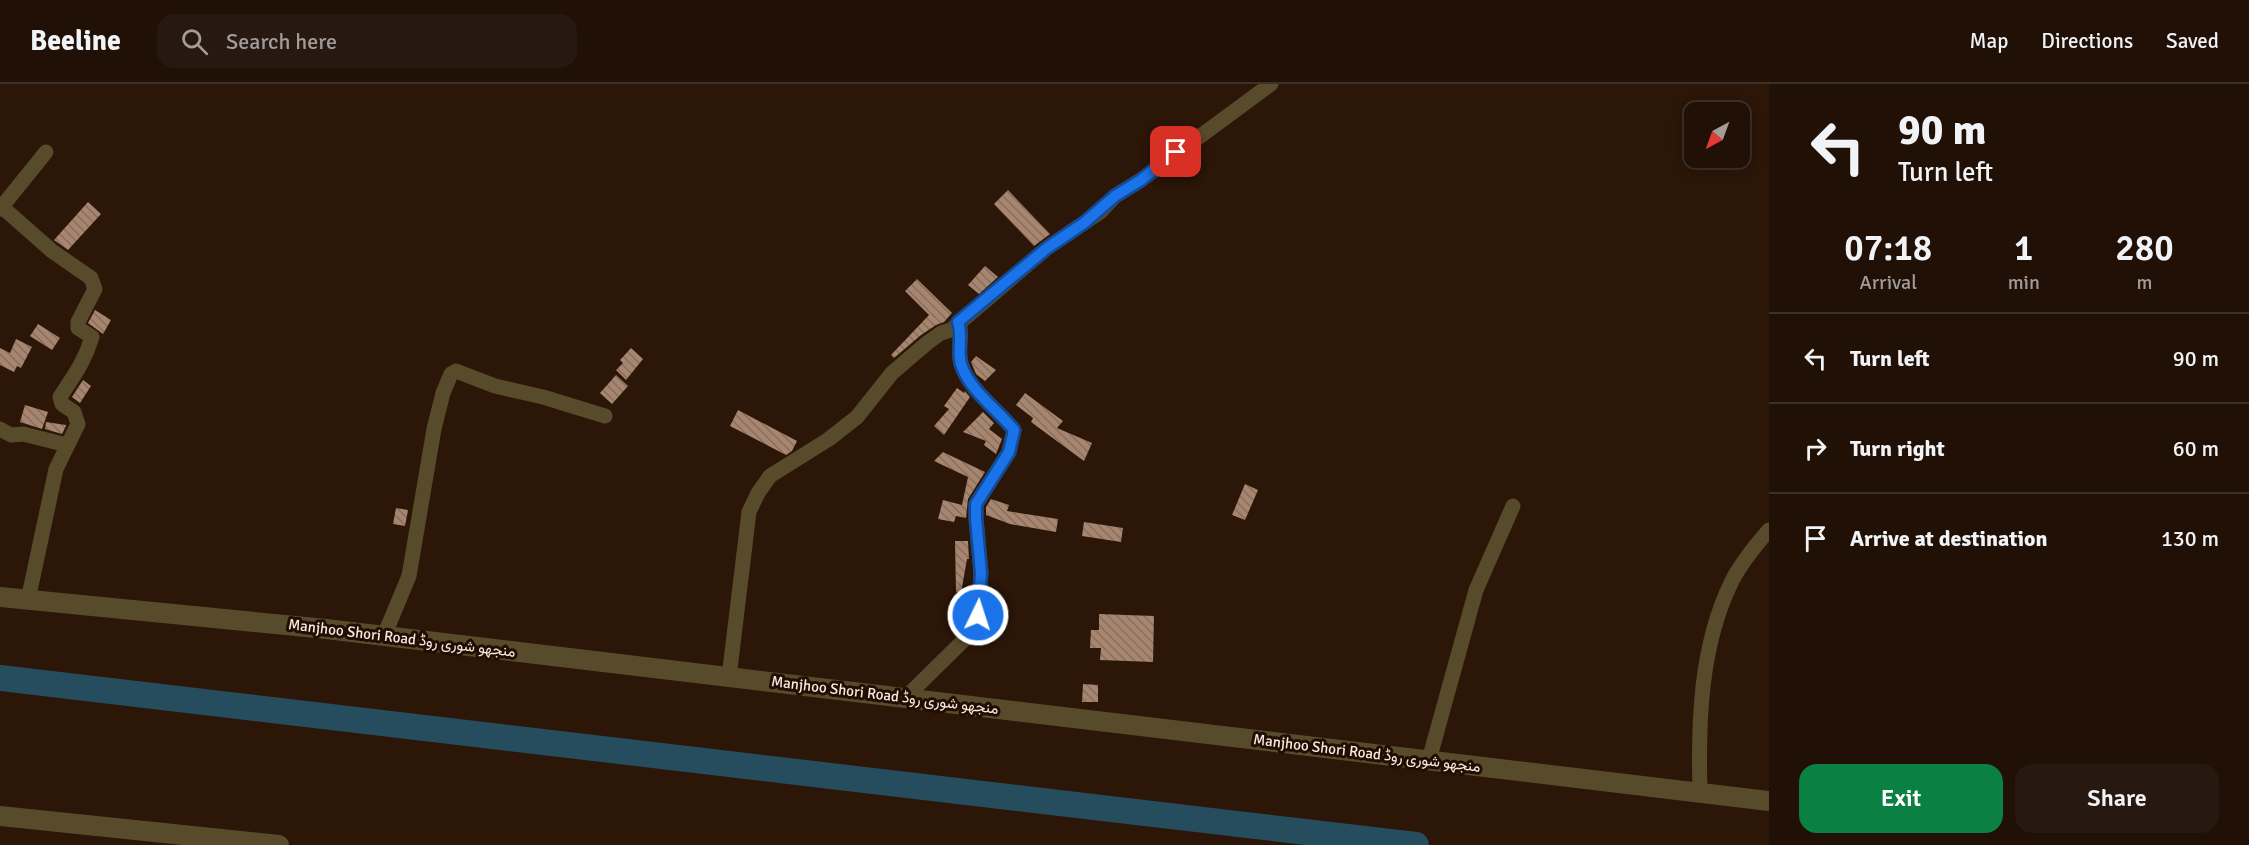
<!DOCTYPE html>
<html lang="en">
<head>
<meta charset="utf-8">
<style>
	:root { --surface:#201006; --page:#281910; --text:#f1f3f6; --muted:#a29d9b; --line:#3d3028; --accent:#0b8043 }
	body { margin:0; font-family:Signika,Vazirmatn,sans-serif; background:var(--page); color:var(--text); height:100vh; display:flex; flex-direction:column; font-size:22px; white-space:nowrap }
	* { box-sizing:border-box; margin:0 }
	p { font-size:20px; color:var(--muted) }
	.icon { flex:none; width:33px; height:33px; fill:none; stroke:currentColor; stroke-width:2; stroke-linecap:round; stroke-linejoin:round }
	.map { position:relative; flex:1; overflow:hidden }
	.panel { display:flex; flex-direction:column; background:var(--surface); width:480px }
	.panel>* { flex:none }
	.guide { background:#201006; color:var(--text); overflow:hidden }
	.needle { width:39px; rotate:221deg }
	.controls { position:absolute; left:1684px; top:18px; display:grid; gap:12px }
	.controls a { display:grid; place-items:center; width:66px; height:66px; border-radius:12px; background:var(--surface); box-shadow:0 3px 15px #0003,0 0 0 2px var(--line); font-size:30px }
	.pin { position:absolute; display:grid; place-items:center; width:51px; height:51px; color:#fff; margin:-26px; border-radius:12px; box-shadow:0 3px 9px #0006 }
	.me { position:absolute; width:66px; margin:-33px; rotate:4deg; stroke-linejoin:round; filter:drop-shadow(0 0 4px #0008) }
	.turn { display:flex; align-items:center; gap:21px; height:126px; padding:0 30px; font-size:27px }
	.turn .icon { width:78px; height:78px; stroke-width:2.5 }
	.turn b { display:block; font-size:42px; line-height:51px }
	.eta { display:flex; justify-content:space-evenly; align-items:center; height:102px; text-align:center }
	.eta b { font-size:36px; font-weight:600; line-height:42px }
	.cta { display:flex; gap:12px; margin-top:auto; padding:12px 30px }
	.cta a { flex:1; height:69px; border-radius:18px; background:var(--accent); color:#fff; font-size:24px; font-weight:600; line-height:69px; text-align:center }
	.cta a+a { background:var(--page); color:var(--text) }
	ul { padding:0; list-style:none }
	li { display:flex; align-items:center; gap:18px; height:90px; padding:0 30px; border-top:2px solid var(--line) }
	li div { flex:1 }
	li b { display:block; font-size:22px }
	li em { font-style:normal }
	header { display:flex; align-items:center; gap:36px; box-sizing:border-box; height:84px; padding:0 30px; background:var(--surface); border-bottom:2px solid var(--line) }
	header strong { font-size:28px }
	nav { display:flex; gap:33px; margin-inline-start:auto; font-size:21px }
	.search { width:420px; height:54px; background:var(--page); display:flex; align-items:center; gap:15px; box-sizing:border-box; padding:0 21px; border-radius:18px; color:var(--muted); font-size:22px }
	main { display:flex; flex:1; min-height:0 }
	.map>svg:first-child { display:block }
	.lines { fill:none; stroke-linecap:round; stroke-linejoin:round }
	.river { stroke:#264d5e; stroke-width:26 }
	.building { fill:url(#building-back-hatch) }
	.minor { stroke:#584b2b; stroke-width:15 }
	.tertiary { stroke:#584b2b; stroke-width:20 }
	.route-casing { stroke:#114b97; stroke-width:15 }
	.route { stroke:#1a73e8; stroke-width:10 }
	.labels { text-anchor:middle; dominant-baseline:central; stroke-width:6; stroke-linejoin:round; paint-order:stroke }
	.street-label { font-size:15px; fill:#f9eae0; stroke:#210d02 }
</style>
</head>
<body>
<header>
<strong>Beeline</strong>
<div class="search"><svg class="icon" aria-label="search" viewBox="0 0 24 24"><circle cx="10" cy="10" r="6"/><path d="M15 15l6 6"/></svg>Search here</div>
<nav><a>Map</a><a>Directions</a><a>Saved</a></nav>
</header>
<main>
<div class="map">
<svg width="1769" height="761" viewBox="0 0 1769 761">
	<defs>
		<pattern id="building-back-hatch" width="6" height="6" patternUnits="userSpaceOnUse" patternTransform="scale(1.5)"><rect width="6" height="6" fill="#a7856f"/><path d="M-1 5l2 2M0 0l6 6M5-1l2 2" fill="none" stroke="#876f60"/></pattern>
	</defs>
	<rect width="100%" height="100%" fill="#2b1608"/>
	<g class="lines">
		<path class="river" d="M0,594L1416,761"/>
	</g>
	<g class="building">
		<path d="M1008,106L1050,150L1034,162L994,120Z"/>
		<path d="M88,118L101,130L68,166L54,156Z"/>
		<path d="M985,182L998,193L979,210L968,201Z"/>
		<path d="M917,195L952,229L944,238L936,241L921,251L894,274L891,271L929,231L905,207Z"/>
		<path d="M95,226L111,236L103,250L88,239Z"/>
		<path d="M38,240L60,254L52,266L30,252Z"/>
		<path d="M16,255L32,263L21,284L17,282L14,288L0,281V264L10,269Z"/>
		<path d="M631,264L643,275L626,296L616,286L623,279L620,276Z"/>
		<path d="M976,272L996,286L985,297L976,290L971,278Z"/>
		<path d="M616,291L628,302L612,320L600,309Z"/>
		<path d="M83,296L91,302L80,319L72,313Z"/>
		<path d="M957,304L964,309L965,307L970,313L944,351L934,342L949,325L944,322Z"/>
		<path d="M1025,309L1063,337L1057,344L1092,359L1084,377L1031,338L1033,334L1016,321Z"/>
		<path d="M25,321L48,328L42,345L20,338Z"/>
		<path d="M738,326L797,357L792,367L786,371L730,342Z"/>
		<path d="M983,328L994,339L989,345L1002,355L996,370L984,361L986,357L963,348Z"/>
		<path d="M46,338L66,341V342L62,350L45,345Z"/>
		<path d="M943,368L985,388L968,415L966,434L956,432L954,438L938,435L943,416L962,421L968,393L934,377Z"/>
		<path d="M1245,400L1258,406L1245,436L1232,431Z"/>
		<path d="M991,415L1009,421L1007,427L1058,435L1056,448L1010,440L986,431V423Z"/>
		<path d="M396,424L408,426L405,442L393,440Z"/>
		<path d="M1084,438L1123,444L1121,458L1082,452Z"/>
		<path d="M955,457H968L969,475H967L961,509L956,508Z"/>
		<path d="M1099,530L1154,532L1153,578L1100,576L1101,564H1090L1091,546H1099Z"/>
		<path d="M1083,600L1098,601V618H1082Z"/>
	</g>
	<g class="lines">
		<g class="minor">
			<path d="M2,123L52,167L91,194L95,205L78,238V244L92,253C85,277 73,293 60,313L62,320L74,328L78,340L56,385L28,516"/>
			<path d="M0,125L46,68"/>
			<path d="M0,345L11,351L23,350L67,361"/>
			<path d="M384,552L409,492L434,345L443,309L451,290L456,287L495,302L543,313L605,332"/>
			<path d="M729,593L749,428L758,409L770,392L829,355L857,333L892,289L927,259L941,249L951,246L1047,164L1100,128L1115,112L1141,96L1271,0"/>
			<path d="M905,614L969,551L978,531L981,489L976,435V420L1009,368L1014,346C997,325 969,306 961,280C957,266 963,252 959,238"/>
			<path d="M1429,676L1476,506L1513,422"/>
			<path d="M1700,708C1698,639 1700,563 1731,499C1740,480 1755,462 1769,446"/>
		</g>
		<g class="tertiary">
			<path d="M0,513L326,545L1769,717"/>
			<path d="M0,732L279,761"/>
		</g>
	</g>
	<g class="lines">
		<g class="route-casing">
			<path id="route" d="M978,531L981,489L976,435V420L1009,368L1014,346C997,325 969,306 961,280C957,267 963,252 958,238L1047,164L1084,139L1115,112L1141,96L1176,68"/>
		</g>
		<use href="#route" class="route"/>
	</g>
	<g class="labels">
		<g class="street-label">
			<text transform="translate(402 554) rotate(7)">Manjhoo Shori Road منجھو شوری روڈ</text>
			<text transform="translate(885 611) rotate(7)">Manjhoo Shori Road منجھو شوری روڈ</text>
			<text transform="translate(1367 669) rotate(7)">Manjhoo Shori Road منجھو شوری روڈ</text>
		</g>
	</g>
</svg>
<div class="controls">
<a><svg class="needle" viewBox="-14 -14 28 28"><path d="M0-13l5 13h-10z" fill="#e53935"/><path d="M0 13l5-13h-10z" fill="#a29d9b"/></svg></a>
</div>
<div class="pin" style="left:1176px;top:68px;background:#d93025"><svg class="icon" aria-label="arrive" viewBox="0 0 24 24"><path d="M6 21V4h12l-3 4 3 4H6"/></svg></div>
<svg class="me" style="left:978px;top:531px" viewBox="-20 -20 40 40"><circle r="17" fill="#1a73e8" stroke="#fff" stroke-width="3"/><path d="M0-11L8 9 0 5-8 9z" fill="#fff"/></svg>
</div>
<section class="panel">
<div class="guide">
<div class="turn"><svg class="icon" aria-label="left" viewBox="0 0 24 24"><path d="M17 20v-9H6M10 6l-5 5 5 5"/></svg><div><b>90 m</b>Turn left</div></div>
</div>
<div class="eta">
<div><b>07:18</b><p>Arrival</p></div>
<div><b>1</b><p>min</p></div>
<div><b>280</b><p>m</p></div>
</div>
<ul>
<li><svg class="icon" aria-label="left" viewBox="0 0 24 24"><path d="M17 20v-9H6M10 6l-5 5 5 5"/></svg><div><b>Turn left</b></div><em>90 m</em></li>
<li><svg class="icon" aria-label="right" viewBox="0 0 24 24"><path d="M7 20v-9h11M14 6l5 5-5 5"/></svg><div><b>Turn right</b></div><em>60 m</em></li>
<li><svg class="icon" aria-label="arrive" viewBox="0 0 24 24"><path d="M6 21V4h12l-3 4 3 4H6"/></svg><div><b>Arrive at destination</b></div><em>130 m</em></li>
</ul>
<div class="cta"><a>Exit</a><a>Share</a></div>
</section>
</main>
</body>
</html>
